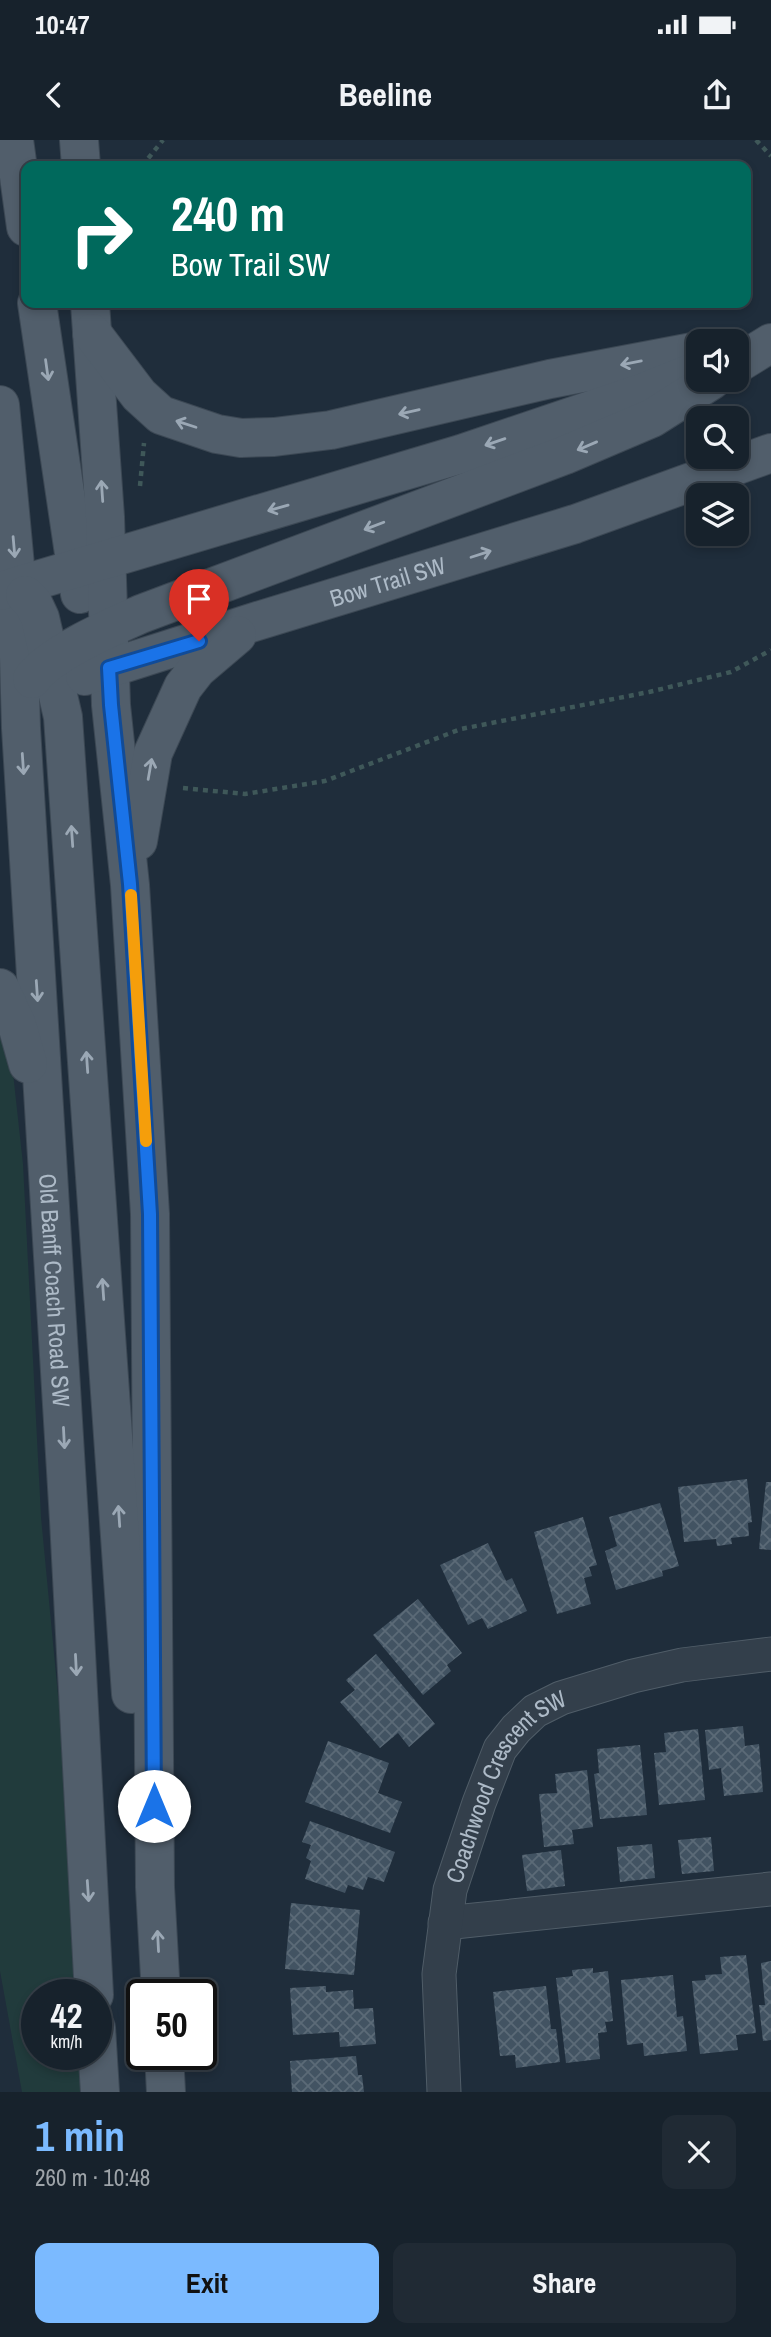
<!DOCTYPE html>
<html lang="en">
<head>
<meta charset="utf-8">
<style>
	:root { --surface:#17222c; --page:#202a34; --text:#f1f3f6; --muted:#9ea4a9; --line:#363f48; --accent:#7bbaff }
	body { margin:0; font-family:"Archivo Narrow",sans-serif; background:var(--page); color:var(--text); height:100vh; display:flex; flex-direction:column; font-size:26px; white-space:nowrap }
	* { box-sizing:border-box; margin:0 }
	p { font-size:23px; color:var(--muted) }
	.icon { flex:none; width:38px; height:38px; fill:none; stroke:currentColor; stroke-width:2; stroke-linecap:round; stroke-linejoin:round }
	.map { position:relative; height:1952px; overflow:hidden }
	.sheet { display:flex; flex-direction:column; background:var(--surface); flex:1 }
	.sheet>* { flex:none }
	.top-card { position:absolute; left:21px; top:21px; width:730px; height:147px; border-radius:14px; box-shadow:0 4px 10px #0003,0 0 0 2px var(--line); background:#00695c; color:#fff; overflow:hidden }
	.buttons { position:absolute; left:686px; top:189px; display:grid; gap:14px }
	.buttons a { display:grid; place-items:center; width:63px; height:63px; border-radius:14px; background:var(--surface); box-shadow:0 4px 10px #0003,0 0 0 2px var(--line); font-size:35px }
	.speed { position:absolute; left:21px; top:1839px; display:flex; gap:14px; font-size:35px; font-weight:700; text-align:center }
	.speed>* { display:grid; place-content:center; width:91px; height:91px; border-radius:50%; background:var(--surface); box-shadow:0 4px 10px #0003,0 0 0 2px var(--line); line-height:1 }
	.speed small { font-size:18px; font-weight:400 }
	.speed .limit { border:4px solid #111; border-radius:10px; background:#fff; color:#111 }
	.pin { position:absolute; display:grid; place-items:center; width:60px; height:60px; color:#fff; margin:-72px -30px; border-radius:50% 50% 50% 0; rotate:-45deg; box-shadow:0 0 7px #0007 }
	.pin .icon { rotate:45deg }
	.me { position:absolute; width:77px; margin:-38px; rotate:0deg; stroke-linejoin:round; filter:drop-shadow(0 0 5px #0008) }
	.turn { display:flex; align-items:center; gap:24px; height:147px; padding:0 35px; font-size:32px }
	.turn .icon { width:91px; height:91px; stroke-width:2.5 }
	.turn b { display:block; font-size:49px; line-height:60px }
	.round { display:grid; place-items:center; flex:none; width:74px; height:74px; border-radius:14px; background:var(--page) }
	.summary { display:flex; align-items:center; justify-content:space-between; height:119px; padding:0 35px }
	h1 { font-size:42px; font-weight:700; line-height:52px; color:var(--accent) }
	.action { display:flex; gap:14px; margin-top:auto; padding:14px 35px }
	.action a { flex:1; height:80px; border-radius:14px; background:var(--accent); color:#111; font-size:28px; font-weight:700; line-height:80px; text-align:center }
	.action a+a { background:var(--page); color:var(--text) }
	.status { display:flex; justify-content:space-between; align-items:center; height:49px; padding:0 35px; background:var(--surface); direction:ltr }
	.status svg { height:19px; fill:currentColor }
	header { display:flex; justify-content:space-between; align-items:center; height:91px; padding:0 35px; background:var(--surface); font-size:32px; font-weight:700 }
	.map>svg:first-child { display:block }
	.green { fill:#213b3c }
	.building { fill:url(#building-cross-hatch) }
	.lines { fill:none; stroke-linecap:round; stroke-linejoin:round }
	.minor-casing { stroke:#505d68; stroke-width:35 }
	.major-casing { stroke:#3c4854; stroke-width:40 }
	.path { stroke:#3f5859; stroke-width:4.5; stroke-dasharray:5 5; stroke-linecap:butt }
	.minor { stroke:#333f4b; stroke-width:33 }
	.major { stroke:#515e6b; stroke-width:38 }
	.oneway { stroke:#9ba8b5 }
	.route-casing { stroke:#114b97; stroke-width:18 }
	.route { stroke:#1a73e8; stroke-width:12 }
	.slow { stroke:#f59e0b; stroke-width:12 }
	.labels { text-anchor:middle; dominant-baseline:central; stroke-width:7; stroke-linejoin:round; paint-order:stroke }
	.street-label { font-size:24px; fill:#adbac7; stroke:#18242f }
</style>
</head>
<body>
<div class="status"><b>10:47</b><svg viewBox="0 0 49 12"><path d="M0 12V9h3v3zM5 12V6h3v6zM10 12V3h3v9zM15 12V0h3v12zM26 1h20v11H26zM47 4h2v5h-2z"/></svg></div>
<header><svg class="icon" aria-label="back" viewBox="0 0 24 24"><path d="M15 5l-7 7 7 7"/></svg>Beeline<svg class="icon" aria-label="share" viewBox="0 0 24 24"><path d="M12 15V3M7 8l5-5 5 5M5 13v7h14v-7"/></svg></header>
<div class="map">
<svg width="771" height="1952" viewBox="0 0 771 1952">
	<defs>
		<pattern id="building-cross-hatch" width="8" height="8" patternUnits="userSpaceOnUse" patternTransform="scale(1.75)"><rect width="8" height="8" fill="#425362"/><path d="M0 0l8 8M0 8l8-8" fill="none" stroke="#5b6a77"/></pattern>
	</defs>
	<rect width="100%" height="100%" fill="#1f2d3b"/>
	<path class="green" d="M0,884L13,933L23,1024L41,1377L76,1744L82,1855H37V1914L85,1915L87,1952H22L0,1831Z"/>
	<g class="building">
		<path d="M747,1339L752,1382L748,1383L749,1396L731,1398L732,1404L717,1406L716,1399L684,1402L678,1347Z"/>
		<path d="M766,1342H771V1410L759,1409Z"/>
		<path d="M660,1363L679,1426L662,1431L663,1436L616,1450L605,1411L617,1406L609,1377Z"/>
		<path d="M583,1377L597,1425L589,1427L592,1436L584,1438L591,1464L557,1474L534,1392Z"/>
		<path d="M488,1403L506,1441L512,1438L527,1471L488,1489L482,1478L468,1485L440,1425Z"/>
		<path d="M418,1459L462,1513L447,1525L451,1531L423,1555L373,1495Z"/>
		<path d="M376,1514L435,1584L409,1607L398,1593L380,1608L340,1562L355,1550L346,1540Z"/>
		<path d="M743,1586L745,1606L759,1604L763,1652L724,1656L721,1628L709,1630L705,1590Z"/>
		<path d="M698,1589L705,1660L659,1665L654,1613L666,1612L664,1593Z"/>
		<path d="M328,1601L389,1623L378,1653L402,1662L390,1693L305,1662Z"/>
		<path d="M640,1605L647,1675L600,1679L594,1634L599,1633L597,1609Z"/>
		<path d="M587,1630L593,1687L572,1690L574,1704L544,1707L539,1654L557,1653L555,1634Z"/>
		<path d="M310,1681L395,1712L384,1742L368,1737L363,1750L348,1745L345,1753L305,1739L311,1721L306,1718L311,1705L302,1702Z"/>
		<path d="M711,1697L714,1731L682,1734L678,1700Z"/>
		<path d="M652,1704L655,1738L620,1742L617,1707Z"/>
		<path d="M561,1710L565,1746L527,1751L522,1715Z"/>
		<path d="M291,1763L360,1770L354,1835L285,1829Z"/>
		<path d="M746,1815L756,1893L736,1895L738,1910L700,1914L692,1841L706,1840L705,1835L722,1834L720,1817Z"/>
		<path d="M771,1821V1900L763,1901L759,1865H765L761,1823Z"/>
		<path d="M593,1828V1833L608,1831L613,1881L605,1882L607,1892L598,1893L600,1919L566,1923L556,1838L573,1836L572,1830Z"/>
		<path d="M673,1835L677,1877L683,1876L687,1911L644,1916L643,1903L627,1905L621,1840Z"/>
		<path d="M326,1846V1852L353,1850L354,1869L373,1868L376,1904L340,1907L339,1892L293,1895L290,1848Z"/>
		<path d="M546,1846L551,1889H556L560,1922L516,1928L515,1915L500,1916L493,1852Z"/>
		<path d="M356,1916L358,1935H362L364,1952H292L290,1921Z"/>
	</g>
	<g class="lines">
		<g class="minor-casing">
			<g id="minor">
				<path d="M445,1783L771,1749"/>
				<path id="s1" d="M444,1952L439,1834L450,1750L479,1663L500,1609L516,1589L535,1571L561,1558L633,1536L682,1525L771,1514"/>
			</g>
		</g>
		<g class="major-casing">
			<g id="major">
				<path d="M14,0L26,87"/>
				<path d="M79,0L81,26"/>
				<path d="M37,163L80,454"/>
				<path d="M90,163L105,377L111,565L130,745L150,1074L155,1747L161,1855"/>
				<path d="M92,193L139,255L161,275L217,294L241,298L274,297L331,290L550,239L698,211"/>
				<path d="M737,224L771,203"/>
				<path id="s2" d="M0,265L17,447L21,588L69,1380L94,1855"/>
				<path d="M0,451L461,314L647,251L692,233"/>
				<path d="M25,455L33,463L40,478L63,577L131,1554"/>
				<path id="s3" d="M85,536L251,483L575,384L771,313"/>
				<path d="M32,539C49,514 112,487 141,474L565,315L652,278L712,240"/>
				<path d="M138,701L153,613L183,547L197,529L237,495"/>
				<path d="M0,848L17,885L28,924"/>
				<path d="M96,1888L100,1952"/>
				<path d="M164,1914L166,1952"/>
			</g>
		</g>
		<g class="path">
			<path d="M756,0L771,16"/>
			<path d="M142,26L163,0"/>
			<path d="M140,346L144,303"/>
			<path d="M183,648L245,654L325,641L461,589L649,552L731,532L771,510"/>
		</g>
		<use href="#minor" class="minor"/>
		<use href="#major" class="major"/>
	</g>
	<defs><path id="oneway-shaft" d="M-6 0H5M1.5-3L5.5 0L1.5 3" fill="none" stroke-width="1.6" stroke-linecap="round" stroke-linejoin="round" transform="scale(1.75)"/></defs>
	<g class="oneway">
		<use href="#oneway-shaft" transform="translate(631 223) rotate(169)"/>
		<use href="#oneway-shaft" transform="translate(47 230) rotate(82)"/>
		<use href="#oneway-shaft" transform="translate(409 272) rotate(167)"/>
		<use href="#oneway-shaft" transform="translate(186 284) rotate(-162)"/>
		<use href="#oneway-shaft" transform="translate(495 302) rotate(161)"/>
		<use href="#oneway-shaft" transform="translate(587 306) rotate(157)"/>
		<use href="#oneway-shaft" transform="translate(102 351) rotate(-94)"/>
		<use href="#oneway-shaft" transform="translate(278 368) rotate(164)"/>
		<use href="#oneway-shaft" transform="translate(374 386) rotate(159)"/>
		<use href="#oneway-shaft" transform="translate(14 407) rotate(85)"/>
		<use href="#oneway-shaft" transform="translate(481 414) rotate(-18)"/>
		<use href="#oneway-shaft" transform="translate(23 624) rotate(86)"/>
		<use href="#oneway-shaft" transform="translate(150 629) rotate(-80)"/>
		<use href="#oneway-shaft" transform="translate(72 696) rotate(-94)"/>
		<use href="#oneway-shaft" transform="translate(37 851) rotate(86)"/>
		<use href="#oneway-shaft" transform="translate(87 922) rotate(-94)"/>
		<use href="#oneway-shaft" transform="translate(103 1149) rotate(-94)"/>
		<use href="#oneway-shaft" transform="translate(64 1298) rotate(87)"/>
		<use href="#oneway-shaft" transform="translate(119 1376) rotate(-94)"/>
		<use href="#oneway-shaft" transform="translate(76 1525) rotate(87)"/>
		<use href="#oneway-shaft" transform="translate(88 1751) rotate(86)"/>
		<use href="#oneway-shaft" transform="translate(158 1801) rotate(-93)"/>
	</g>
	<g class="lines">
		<g class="route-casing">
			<path id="route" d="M154,1666L150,1074L130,744L111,565L109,528L199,501"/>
		</g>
		<use href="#route" class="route"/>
		<path class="slow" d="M131,755L146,1001"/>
	</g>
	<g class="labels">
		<g class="street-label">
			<text stroke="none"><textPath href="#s3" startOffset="317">Bow Trail SW</textPath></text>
			<text stroke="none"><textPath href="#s2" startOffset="887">Old Banff Coach Road SW</textPath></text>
			<text stroke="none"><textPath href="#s1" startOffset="324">Coachwood Crescent SW</textPath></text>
		</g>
	</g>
</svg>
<div class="buttons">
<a><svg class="icon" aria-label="sound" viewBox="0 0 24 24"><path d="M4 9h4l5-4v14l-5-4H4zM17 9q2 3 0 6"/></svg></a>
<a><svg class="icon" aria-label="search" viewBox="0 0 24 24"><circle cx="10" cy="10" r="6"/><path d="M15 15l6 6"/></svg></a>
<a><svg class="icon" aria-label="layers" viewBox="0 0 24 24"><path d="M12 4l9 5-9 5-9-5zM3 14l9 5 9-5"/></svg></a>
</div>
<div class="speed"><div>42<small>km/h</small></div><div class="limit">50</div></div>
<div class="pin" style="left:199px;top:501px;background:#d93025"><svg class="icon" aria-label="arrive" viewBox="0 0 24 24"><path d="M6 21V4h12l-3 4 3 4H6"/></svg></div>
<svg class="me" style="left:154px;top:1666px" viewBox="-20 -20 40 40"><circle r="19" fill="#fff"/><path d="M0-13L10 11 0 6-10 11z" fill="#1a73e8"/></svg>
<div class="top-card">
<div class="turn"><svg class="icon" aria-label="right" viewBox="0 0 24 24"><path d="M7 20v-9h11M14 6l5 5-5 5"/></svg><div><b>240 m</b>Bow Trail SW</div></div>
</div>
</div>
<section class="sheet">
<div class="summary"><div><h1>1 min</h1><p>260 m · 10:48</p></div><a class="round"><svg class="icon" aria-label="close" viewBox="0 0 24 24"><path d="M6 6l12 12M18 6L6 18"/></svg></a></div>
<div class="action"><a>Exit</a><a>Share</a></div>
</section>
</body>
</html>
